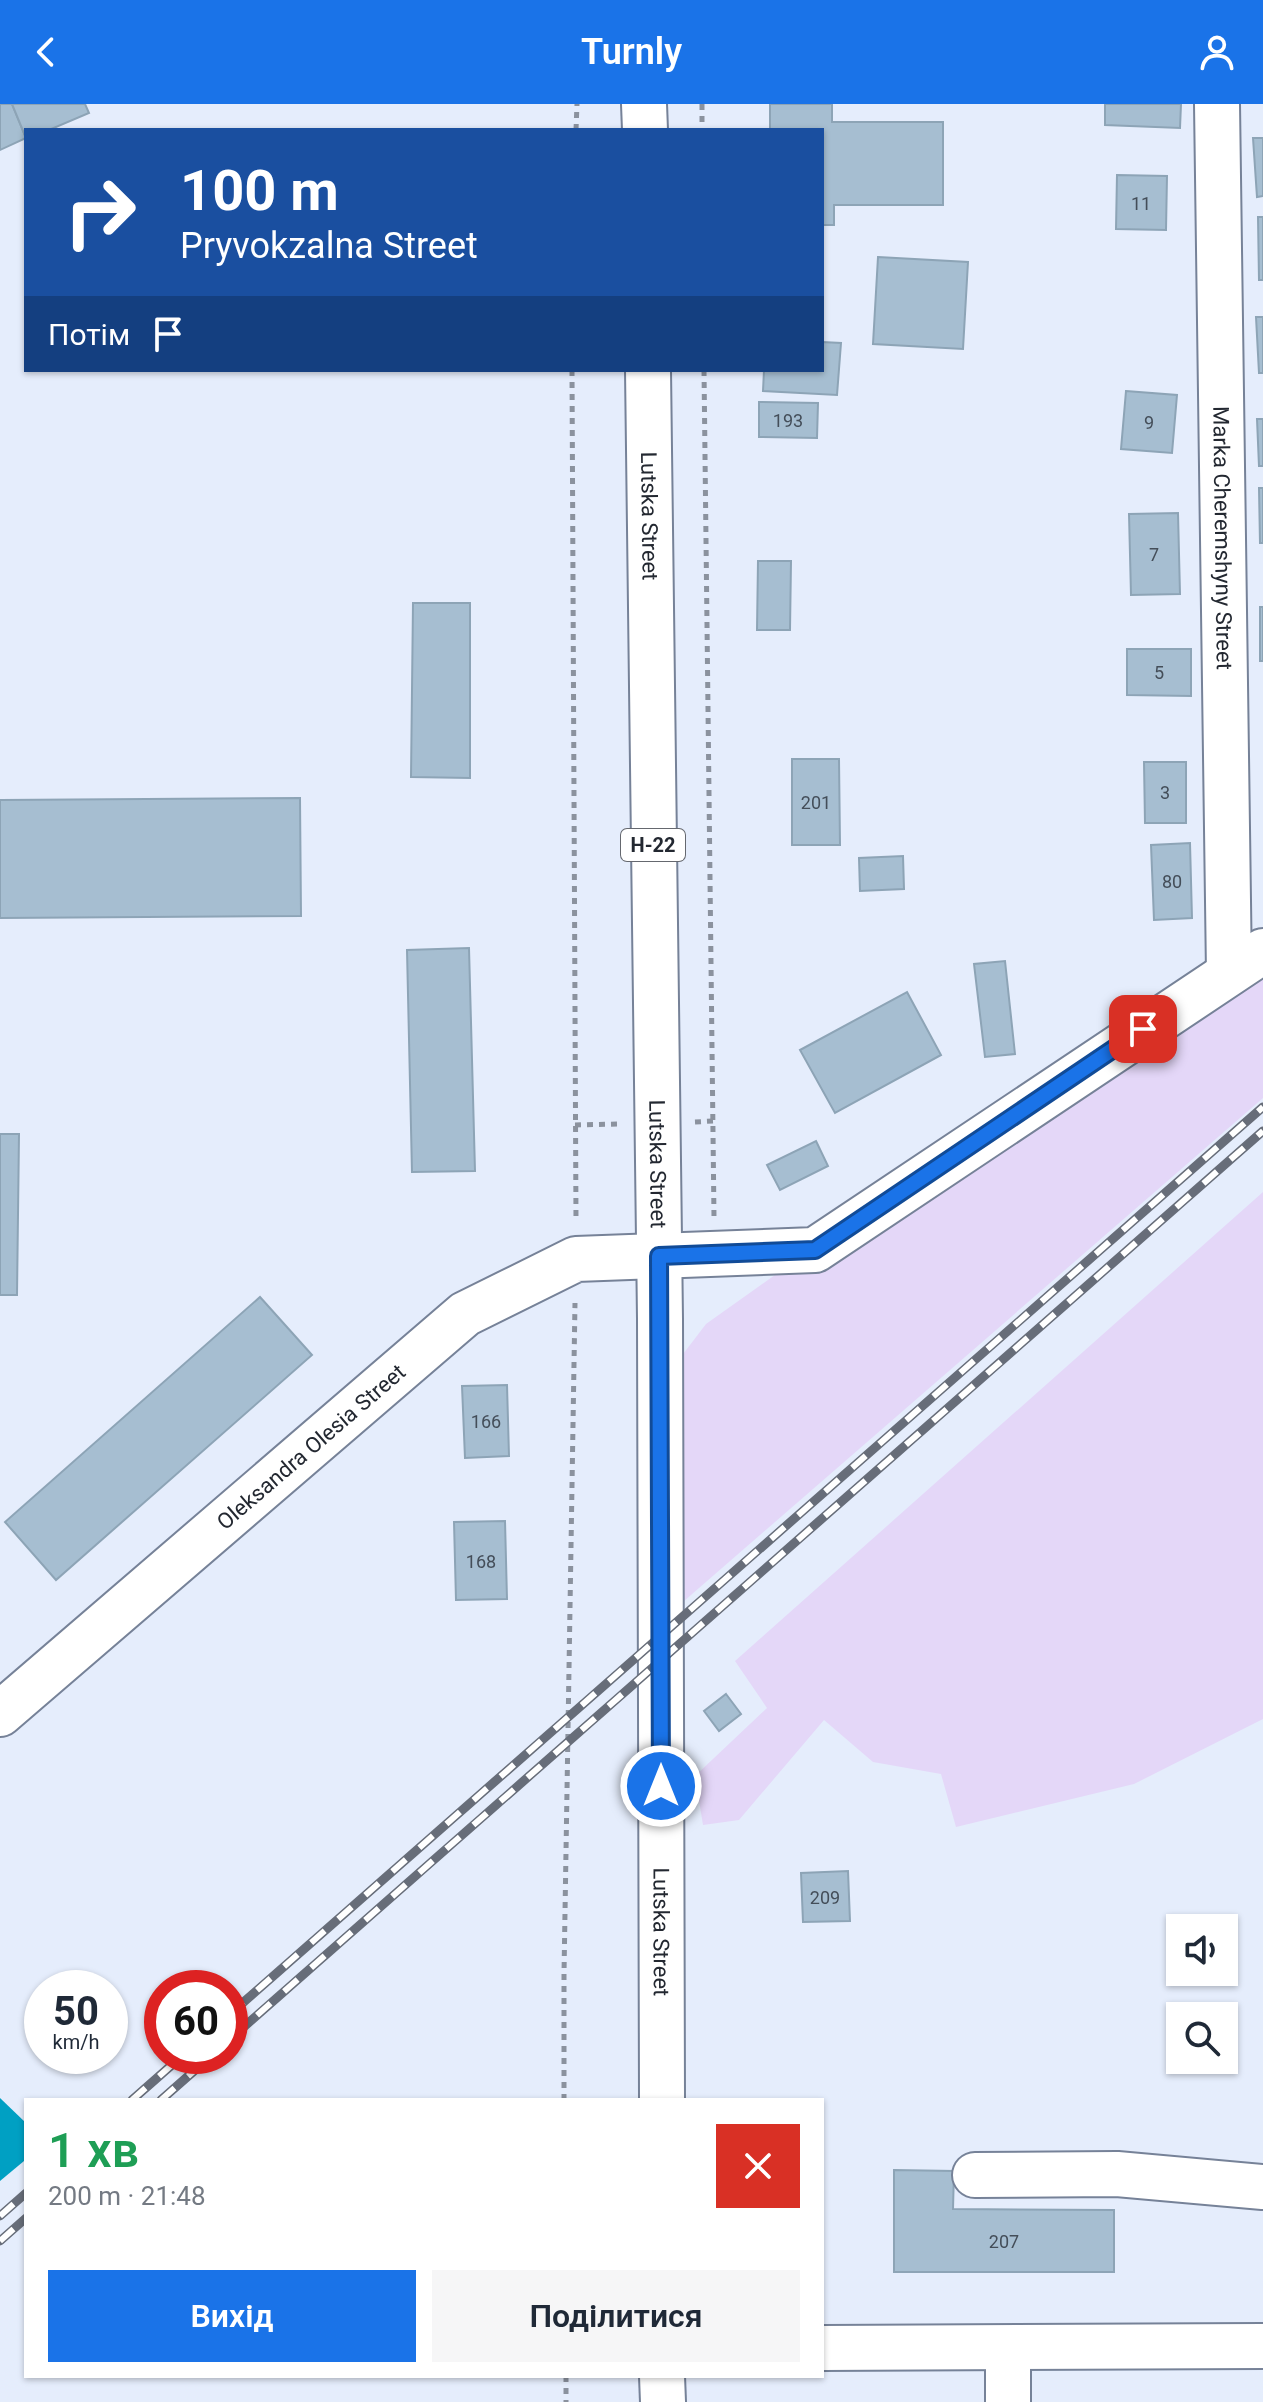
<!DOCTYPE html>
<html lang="uk">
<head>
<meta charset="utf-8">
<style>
	:root { --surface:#fff; --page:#f6f6f7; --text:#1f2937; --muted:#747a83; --accent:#1a73e8 }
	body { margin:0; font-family:Roboto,sans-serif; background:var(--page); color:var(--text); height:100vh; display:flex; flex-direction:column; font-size:30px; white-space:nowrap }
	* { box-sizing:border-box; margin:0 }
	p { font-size:26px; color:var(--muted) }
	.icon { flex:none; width:44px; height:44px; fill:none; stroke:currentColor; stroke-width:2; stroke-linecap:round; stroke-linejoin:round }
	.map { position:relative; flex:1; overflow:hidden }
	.side { position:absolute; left:24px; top:1994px; width:800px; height:280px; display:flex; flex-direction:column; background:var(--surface); border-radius:0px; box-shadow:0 2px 6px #0004 }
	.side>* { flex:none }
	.top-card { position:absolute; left:24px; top:24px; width:800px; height:244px; border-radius:0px; box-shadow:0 2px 6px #0004; background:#1a4fa0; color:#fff; overflow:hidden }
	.tools { position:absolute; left:1166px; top:1810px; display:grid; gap:16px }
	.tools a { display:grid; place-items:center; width:72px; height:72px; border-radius:0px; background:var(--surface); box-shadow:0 2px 6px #0004; font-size:40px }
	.speed { position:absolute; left:24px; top:1866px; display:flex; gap:16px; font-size:40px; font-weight:700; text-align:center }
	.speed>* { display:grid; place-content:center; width:104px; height:104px; border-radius:50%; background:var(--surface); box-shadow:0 2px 6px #0004; line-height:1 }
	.speed small { font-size:20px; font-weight:400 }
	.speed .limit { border:12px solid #d22; background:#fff; color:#111 }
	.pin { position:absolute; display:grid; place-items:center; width:68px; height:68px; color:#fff; margin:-34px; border-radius:16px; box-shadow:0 4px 12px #0006 }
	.me { position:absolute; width:88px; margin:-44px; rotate:0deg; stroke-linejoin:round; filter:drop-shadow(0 0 6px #0008) }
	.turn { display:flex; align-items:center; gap:28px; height:168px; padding:0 24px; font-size:36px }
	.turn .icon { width:104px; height:104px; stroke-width:2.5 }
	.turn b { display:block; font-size:56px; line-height:68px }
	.then { display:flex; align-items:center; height:76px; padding:0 24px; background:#0003; gap:16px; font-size:30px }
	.round { display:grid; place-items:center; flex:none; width:84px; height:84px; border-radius:0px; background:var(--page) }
	.head { display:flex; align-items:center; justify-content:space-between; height:136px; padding:0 24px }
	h1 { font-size:48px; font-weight:600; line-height:60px; color:#1e9e55 }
	.action { display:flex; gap:16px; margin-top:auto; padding:16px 24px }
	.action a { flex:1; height:92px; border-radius:0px; background:var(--accent); color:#fff; font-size:32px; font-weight:600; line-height:92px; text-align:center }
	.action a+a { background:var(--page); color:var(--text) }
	header { display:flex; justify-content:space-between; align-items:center; height:104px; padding:0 24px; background:var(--accent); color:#fff; font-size:36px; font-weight:600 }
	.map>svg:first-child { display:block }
	.green { fill:#e4d7f8 }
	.water { fill:#00a0c3 }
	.building { fill:#a6bed1; stroke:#8da4b6; stroke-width:2 }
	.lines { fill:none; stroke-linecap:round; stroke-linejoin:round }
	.minor-casing { stroke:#768298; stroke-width:48 }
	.major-casing { stroke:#768298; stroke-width:48 }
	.path { stroke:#8b929e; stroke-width:5; stroke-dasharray:6 6; stroke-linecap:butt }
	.minor { stroke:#fff; stroke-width:44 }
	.major { stroke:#fff; stroke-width:44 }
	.rail-casing { stroke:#676d79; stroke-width:9 }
	.rail { stroke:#fff; stroke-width:6; stroke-dasharray:18; stroke-linecap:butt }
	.route-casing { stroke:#114b97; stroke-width:20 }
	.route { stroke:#1a73e8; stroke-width:14 }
	.labels { text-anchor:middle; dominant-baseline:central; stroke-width:6; stroke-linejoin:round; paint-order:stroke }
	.number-label { font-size:18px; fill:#444e59 }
	.shield { fill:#fff; stroke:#65686f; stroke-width:2 }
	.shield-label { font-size:20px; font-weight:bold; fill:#232831 }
	.street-label { font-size:22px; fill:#232831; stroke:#fff }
</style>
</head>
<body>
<header><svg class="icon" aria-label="back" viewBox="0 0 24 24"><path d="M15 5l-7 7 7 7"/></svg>Turnly<svg class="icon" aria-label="person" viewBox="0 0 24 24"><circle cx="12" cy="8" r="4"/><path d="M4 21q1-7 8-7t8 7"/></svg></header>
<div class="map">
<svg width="1263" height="2298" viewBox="0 0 1263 2298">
	<rect width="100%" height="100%" fill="#e5edfc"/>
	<g class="green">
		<path d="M1263,841V994L668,1511L677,1258L706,1220L831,1131Z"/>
		<path d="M1263,1088V1615L1134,1680L956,1723L941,1670L873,1658L824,1616L739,1716L703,1721L695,1672L767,1604L735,1557Z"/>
	</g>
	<path class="water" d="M0,1994L26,2019L24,2057L0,2077Z"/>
	<g class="building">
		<path d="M0,0H12L26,34L0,46Z"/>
		<path d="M12,0H85L89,9L49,26H26V34Z"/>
		<path d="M770,0H832V18H943V101H834V121H822V26H770Z"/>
		<path d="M1105,0H1181L1180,24L1105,21Z"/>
		<path d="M1253,34H1263V92L1257,93Z"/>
		<path d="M1117,71L1167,72L1166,126L1116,125Z"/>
		<path d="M1258,113H1263V176H1259Z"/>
		<path d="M878,153L968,158L963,245L873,240Z"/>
		<path d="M1256,213H1263V269H1259Z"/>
		<path d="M822,238L841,239L837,291L763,287L764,266H822Z"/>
		<path d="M1126,287L1177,291L1172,349L1121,345Z"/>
		<path d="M759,298L818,299L817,334L759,333Z"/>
		<path d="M1257,315H1263V362H1259Z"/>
		<path d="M1259,384H1263V439H1260Z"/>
		<path d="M1178,409L1180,490L1131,491L1129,410Z"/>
		<path d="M758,457H791L790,526H757Z"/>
		<path d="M413,499H470V674L411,673Z"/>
		<rect x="1260" y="503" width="3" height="54"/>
		<path d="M1127,545H1191V592L1127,591Z"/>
		<path d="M792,655H839L840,741H792Z"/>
		<path d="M1144,658H1186V719H1145Z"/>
		<path d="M300,694L301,812L0,814V696Z"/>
		<path d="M1190,739L1192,814L1154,816L1151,741Z"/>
		<path d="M903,752L904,785L860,787L859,754Z"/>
		<path d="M469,844L475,1067L412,1068L407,846Z"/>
		<path d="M1005,857L1015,950L985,953L974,860Z"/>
		<path d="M907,888L941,951L835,1009L800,946Z"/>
		<path d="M0,1030H19L17,1191H0Z"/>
		<path d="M816,1037L828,1062L780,1086L767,1061Z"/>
		<path d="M260,1193L312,1251L56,1476L5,1418Z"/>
		<path d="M507,1281L509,1352L465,1354L462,1282Z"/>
		<path d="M505,1417L507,1495L456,1496L454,1418Z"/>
		<path d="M726,1590L741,1610L719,1627L704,1607Z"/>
		<path d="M848,1767L850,1817L803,1818L801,1769Z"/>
		<path d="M894,2066L954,2067L953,2105L1114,2106V2168H894Z"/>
	</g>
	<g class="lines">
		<g class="minor-casing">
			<g id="minor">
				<path id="s1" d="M1217,0L1229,869"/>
				<path id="s2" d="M0,1610L465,1210L576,1155L815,1146L1263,847"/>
				<path d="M975,2071L1117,2070L1263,2083"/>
				<path d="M822,2244L1263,2242"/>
				<path d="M1008,2298V2244"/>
			</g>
		</g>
		<g class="major-casing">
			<g id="major">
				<path d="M644,0L645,26"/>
				<path id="s3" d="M648,266L660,1215L662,1996"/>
				<path d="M662,2272L663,2298"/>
			</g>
		</g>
		<g class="path">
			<path d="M702,0V26"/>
			<path d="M576,26L577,0"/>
			<path d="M572,266L576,1117"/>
			<path d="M704,266L714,1113"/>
			<path d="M695,1018L714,1017"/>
			<path d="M575,1021L621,1020"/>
			<path d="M564,1996V1870L575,1199"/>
			<path d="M566,2272V2298"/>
		</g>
		<use href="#minor" class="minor"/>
		<use href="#major" class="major"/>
		<g class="rail-casing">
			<g id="rail">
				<path d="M230,1910L1263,1003"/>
				<path d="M230,1935L1263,1027"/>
				<path d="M132,1996L182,1952"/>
				<path d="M161,1996L211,1952"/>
				<path d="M0,2112L26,2089"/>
				<path d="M0,2137L26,2114"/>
			</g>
		</g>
		<use href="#rail" class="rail"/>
	</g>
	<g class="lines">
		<g class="route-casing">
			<path id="route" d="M661,1682L659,1152L815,1146L1143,925"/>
		</g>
		<use href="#route" class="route"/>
	</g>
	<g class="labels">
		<g class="number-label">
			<text x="1141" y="99">11</text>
			<text x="788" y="316">193</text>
			<text x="1149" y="318">9</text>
			<text x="1154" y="450">7</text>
			<text x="1159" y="568">5</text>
			<text x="1165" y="688">3</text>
			<text x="816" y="698">201</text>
			<text x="1172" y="777">80</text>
			<text x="486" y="1317">166</text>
			<text x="481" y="1457">168</text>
			<text x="825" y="1793">209</text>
			<text x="1004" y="2137">207</text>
		</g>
		<rect class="shield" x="621" y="725" width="64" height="32" rx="6"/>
		<g class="shield-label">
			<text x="653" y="741">Н-22</text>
		</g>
		<g class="street-label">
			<text stroke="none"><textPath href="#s3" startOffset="146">Lutska Street</textPath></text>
			<text stroke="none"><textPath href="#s1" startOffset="434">Marka Cheremshyny Street</textPath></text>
			<text stroke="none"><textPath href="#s3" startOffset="794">Lutska Street</textPath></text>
			<text stroke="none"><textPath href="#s2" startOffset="410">Oleksandra Olesia Street</textPath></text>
			<text stroke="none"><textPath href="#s3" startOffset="1562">Lutska Street</textPath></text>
		</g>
	</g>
</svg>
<div class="tools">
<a><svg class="icon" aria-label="sound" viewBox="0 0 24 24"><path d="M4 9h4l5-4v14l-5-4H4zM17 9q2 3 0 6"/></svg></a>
<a><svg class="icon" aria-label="search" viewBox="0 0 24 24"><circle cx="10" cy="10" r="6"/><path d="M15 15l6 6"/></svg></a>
</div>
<div class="speed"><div>50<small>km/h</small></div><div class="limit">60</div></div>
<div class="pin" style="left:1143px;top:925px;background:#d93025"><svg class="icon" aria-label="arrive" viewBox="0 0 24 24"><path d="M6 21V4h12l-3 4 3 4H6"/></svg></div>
<svg class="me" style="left:661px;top:1682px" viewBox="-20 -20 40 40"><circle r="17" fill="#1a73e8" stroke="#fff" stroke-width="3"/><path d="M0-11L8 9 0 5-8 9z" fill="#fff"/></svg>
<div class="top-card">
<div class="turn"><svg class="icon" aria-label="right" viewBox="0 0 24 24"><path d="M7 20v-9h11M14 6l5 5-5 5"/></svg><div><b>100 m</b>Pryvokzalna Street</div></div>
<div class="then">Потім<svg class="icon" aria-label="arrive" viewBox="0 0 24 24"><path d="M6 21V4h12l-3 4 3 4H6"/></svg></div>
</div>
<section class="side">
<div class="head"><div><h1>1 хв</h1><p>200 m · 21:48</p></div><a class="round" style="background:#d93025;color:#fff"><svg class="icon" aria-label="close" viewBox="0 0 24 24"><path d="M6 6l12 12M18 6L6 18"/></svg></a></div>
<div class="action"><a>Вихід</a><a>Поділитися</a></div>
</section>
</div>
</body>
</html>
